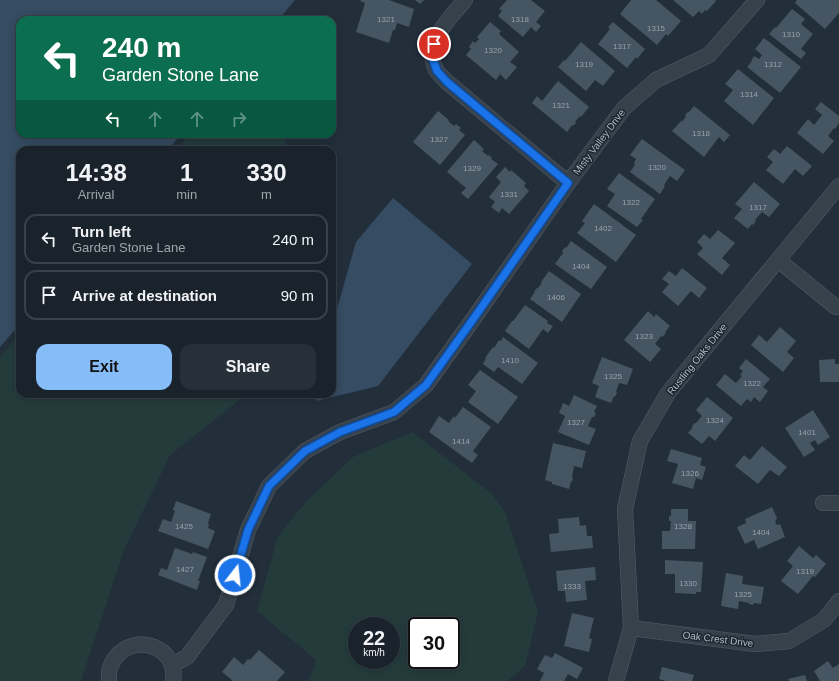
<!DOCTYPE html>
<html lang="en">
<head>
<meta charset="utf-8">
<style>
	:root { --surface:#1a232c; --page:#272f38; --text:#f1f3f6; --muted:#9fa4a9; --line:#384048; --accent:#86bcf7 }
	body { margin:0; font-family:Helvetica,sans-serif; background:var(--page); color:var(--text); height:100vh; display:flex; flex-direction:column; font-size:15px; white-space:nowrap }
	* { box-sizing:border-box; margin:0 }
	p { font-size:13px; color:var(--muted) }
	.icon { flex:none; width:22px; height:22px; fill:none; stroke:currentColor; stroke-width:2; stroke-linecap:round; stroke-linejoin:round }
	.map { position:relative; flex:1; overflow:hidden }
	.panel { position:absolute; left:16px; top:146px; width:320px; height:252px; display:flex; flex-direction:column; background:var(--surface); border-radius:12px; box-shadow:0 2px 10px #0003,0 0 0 1px var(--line) }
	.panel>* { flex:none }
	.banner { position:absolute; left:16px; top:16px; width:320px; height:122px; border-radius:12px; box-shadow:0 2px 10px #0003,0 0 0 1px var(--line); background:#0b6e4f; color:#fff; overflow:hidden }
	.speed { position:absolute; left:348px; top:617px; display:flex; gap:8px; font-size:20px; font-weight:700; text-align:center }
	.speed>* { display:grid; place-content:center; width:52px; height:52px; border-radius:50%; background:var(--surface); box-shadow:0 2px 10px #0003,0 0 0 1px var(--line); line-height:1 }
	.speed small { font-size:10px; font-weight:400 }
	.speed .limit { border:2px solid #111; border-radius:6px; background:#fff; color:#111 }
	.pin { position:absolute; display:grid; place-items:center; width:34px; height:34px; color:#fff; margin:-17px; border:2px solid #fff; border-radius:50%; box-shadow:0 1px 4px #0007 }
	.me { position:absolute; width:44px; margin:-22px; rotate:16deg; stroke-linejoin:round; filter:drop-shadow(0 0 3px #0008) }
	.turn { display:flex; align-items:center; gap:14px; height:84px; padding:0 20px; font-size:18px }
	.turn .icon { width:52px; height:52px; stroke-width:2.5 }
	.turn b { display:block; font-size:28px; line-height:34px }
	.lanes { display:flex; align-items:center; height:38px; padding:0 20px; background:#0003; justify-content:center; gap:20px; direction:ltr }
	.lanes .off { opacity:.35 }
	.eta { display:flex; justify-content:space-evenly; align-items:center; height:68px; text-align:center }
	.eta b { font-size:24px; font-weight:700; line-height:28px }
	.button { display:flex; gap:8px; margin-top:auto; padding:8px 20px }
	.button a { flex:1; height:46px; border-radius:12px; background:var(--accent); color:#111; font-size:16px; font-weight:700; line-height:46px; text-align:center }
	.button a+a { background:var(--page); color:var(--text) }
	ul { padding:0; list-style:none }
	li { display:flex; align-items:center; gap:12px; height:50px; margin:0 8px 6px; padding:0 12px; border:2px solid var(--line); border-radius:12px }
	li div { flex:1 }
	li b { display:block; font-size:15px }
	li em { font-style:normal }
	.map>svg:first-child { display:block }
	.green { fill:#243b3c; fill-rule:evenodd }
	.water { fill:#364c62 }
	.building { fill:#465562 }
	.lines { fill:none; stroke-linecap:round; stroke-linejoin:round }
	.street-casing { stroke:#545f69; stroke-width:16 }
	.street { stroke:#36414b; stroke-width:15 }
	.route-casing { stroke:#114b97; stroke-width:10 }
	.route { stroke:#1a73e8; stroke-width:7 }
	.labels { text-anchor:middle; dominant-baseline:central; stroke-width:3; stroke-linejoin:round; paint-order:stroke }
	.number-label { font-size:8px; fill:#96a2ae }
	.street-label { font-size:10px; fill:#b1bcc7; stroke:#1b2630 }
</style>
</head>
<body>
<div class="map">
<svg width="839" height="681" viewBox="0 0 839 681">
	<rect width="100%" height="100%" fill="#222f3b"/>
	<g class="green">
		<path d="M190,134H284L286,145L293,150H176Z"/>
		<path d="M20,334V394H247L170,455L124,550L81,681H0V357Z"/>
		<path d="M412,432L491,493L505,512L538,612L525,666L507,681H309L316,660L257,611L278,536L306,502L353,457ZM357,626H391V660H357ZM417,626H451V660H417Z"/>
	</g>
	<g class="water">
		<path d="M0,0H295L278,20H20V134H181L168,150H20V324L0,347Z"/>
		<path d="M393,198L472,264L378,386L316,401L317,394H332V326L356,242Z"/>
	</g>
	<g class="building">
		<path d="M361,0H389L414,9L409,27L397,23L395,30H393L389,43L356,32L365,3L360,1Z"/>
		<path d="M415,0H424L420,4Z"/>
		<path d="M507,0H531L545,11L536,22L541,26L536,32L531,27L523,37L498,16L502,11L499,9Z"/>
		<path d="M631,0H656L681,21L668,36L666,34L657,45L620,14Z"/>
		<path d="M673,0H715L716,1L707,11L705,10L702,14L699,11L693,17Z"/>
		<path d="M797,0H839V13L825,29L795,3Z"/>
		<path d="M792,9L805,19L801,24L813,34L801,49L806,53L801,59L769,34L775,27L776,28Z"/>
		<path d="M490,22L501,31L499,34L519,52L510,62L517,67L506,80L500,74L496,80L466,55L471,49L469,47L473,41L475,43L479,39L477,37Z"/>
		<path d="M613,22L645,49L637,59L636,57L627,68L598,44L610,29L608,27Z"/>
		<path d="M764,38L801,67L780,93L747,67L752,61H751L754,56L759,59L762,55L755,49Z"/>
		<path d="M581,42L615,71L603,86L595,80L586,91L558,67L564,60L565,61Z"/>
		<path d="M738,69L774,98L753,125L724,101L733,90L725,84Z"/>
		<path d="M558,81L589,107L581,117L580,116L575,122L576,123L573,126L572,125L567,132L532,103L537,96L542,101Z"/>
		<path d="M821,102L839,116V123L837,125H838L835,129L834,128L828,136L834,141L823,154L797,133L808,119L814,125L822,115L815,109Z"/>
		<path d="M694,106L730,135L724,142L719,137L704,157L672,131L681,121L682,122L686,116L685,115L688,112H689Z"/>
		<path d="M438,111L449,120L448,121L454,126L456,124L461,128L459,130L465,135L440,165L413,142Z"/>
		<path d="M642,139L685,170L677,181L670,176L664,185L665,186L660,194L630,172L635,165L634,163L636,159L630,155Z"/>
		<path d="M474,140L484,149L482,151L488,156L489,155L492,158L491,159L498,164L468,199L461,193L466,188L447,172Z"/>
		<path d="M787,146L812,166L803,176L795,169L783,184L766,170L773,162L767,157L774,149L780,154Z"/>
		<path d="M505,167L510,172L511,170L526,183L524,186L529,191L509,214L502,208L499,213L491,207L495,202L489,197L501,182L496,177Z"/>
		<path d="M619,173L655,199L641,219L643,220L637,227L607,206L615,194L607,189Z"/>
		<path d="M754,182L780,204L769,217L762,212L755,220L756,221L753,225L752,224L748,229L734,218L742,209L735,204Z"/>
		<path d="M594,204L636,235L616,262L577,233L585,223L582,221Z"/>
		<path d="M718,230L735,243L722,258L730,265L722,275L697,254L703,248L697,242L704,234L710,239Z"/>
		<path d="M571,241L607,267L591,289L555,264L563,253L562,251L565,247L566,248Z"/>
		<path d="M682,268L707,288L699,298L691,291L678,306L662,292L669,284L662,279L669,271L676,276Z"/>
		<path d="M549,271L581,294L562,322L530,299L535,292H534L537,288H538L542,283L541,282Z"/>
		<path d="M525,305L548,321L547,323L553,326L548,333L543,329L529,349L505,331L512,321H513Z"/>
		<path d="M648,311L654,317L656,314L670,326L665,332L666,333L662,337L661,336L655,344L661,349L650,362L624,340Z"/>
		<path d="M780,327L796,341L787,352L794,358L783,372L751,345L759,335L767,342Z"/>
		<path d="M503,337L538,363L522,384L498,367L494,372L483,364L486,358H485L493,347L494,348L499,340L501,341Z"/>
		<path d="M602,357L633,369L627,385L619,383L616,392H617L615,397L614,396L611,403L595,397L599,386L592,383Z"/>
		<path d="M746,359L770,379L763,387L768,391L760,402L754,397L751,402L747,399L741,406L716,385L725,374L736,383L742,376L740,375L743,371L739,368Z"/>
		<path d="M835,359V364H839V382H820L819,360Z"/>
		<path d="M480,370L518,397L498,424L468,402L476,391L468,385Z"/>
		<path d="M574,395L597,406L594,412L596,413L594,417H592L588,426L596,429L589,445L558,432L565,416L559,413L563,403L569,406Z"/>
		<path d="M707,397L733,418L715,441L709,436L702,444L688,433L693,427L692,426L695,423H696L702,416L696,410Z"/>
		<path d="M463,407L491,427L473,451L478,455L472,463L429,432L439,416L449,423L454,416L455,418Z"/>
		<path d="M813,410L830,437L818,445L815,440L810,443L815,450L804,457L785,428Z"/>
		<path d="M553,443L586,451L582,468L574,466L572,477H573L572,482L571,481L569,489L552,484V482L545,480Z"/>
		<path d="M762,446L787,467L779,476L770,470L758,484L735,466L744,455L750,460Z"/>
		<path d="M671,449L702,458L700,465L706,467L702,480L696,478L693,489L672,483L678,464L667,461Z"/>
		<path d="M176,501L211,514L208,523L209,524L208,528L215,531L208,549L158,531L163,519L171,522L175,511L173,510Z"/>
		<path d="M772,507L777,518L775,522L777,525L780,524L785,537L758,549L754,540L745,544L737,527L746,523L745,519Z"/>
		<path d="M671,509H688V521H696L695,549H662V531H670L671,521H669V516H671Z"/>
		<path d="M579,517L580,526L586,525L587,536H592L593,548L551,552L549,534L559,533L558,519Z"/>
		<path d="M799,546L813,558L816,555L826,564L815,577L813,576L798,594L781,581L793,566L787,561Z"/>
		<path d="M175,548L192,554L193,552L207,557L198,581H200L197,590L158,575L161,568L167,570Z"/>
		<path d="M665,560L703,562L701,592H696V594L675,593V574H665Z"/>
		<path d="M595,567L596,580L585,581L587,600L566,602L565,591H558L556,571Z"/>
		<path d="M726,573L743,576L742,584L764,587L761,604L754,603L753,605L749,604V603L739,601L738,609L721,606Z"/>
		<path d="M572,613L594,618L589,638L592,639L589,652L564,646Z"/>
		<path d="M259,650L285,672L277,681H233L222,672L234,657L243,665L248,659L250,660Z"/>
		<path d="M555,653L583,668L577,679L568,674L564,681H540L544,673L537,669L545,655L552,658Z"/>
		<path d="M828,661L833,668L839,664V681H820L814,671Z"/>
		<path d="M662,667L694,675L692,681H666L659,679Z"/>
		<path d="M805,675L807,681H789L788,679Z"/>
	</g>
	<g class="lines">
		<g class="street-casing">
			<g id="street">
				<path d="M465,0C449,19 423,43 436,70C439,74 443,78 447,82L568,183"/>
				<path d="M778,260L836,307"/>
				<path d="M823,503H839"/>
				<path d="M631,628L755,644L789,641L824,620L839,601"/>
				<path d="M172,665L187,657L226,605L248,530L269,486L305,451L340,432L394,412L426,385L474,318L568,183L624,108L656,80L709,55L757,0"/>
				<path d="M109,681C109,678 109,675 109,672C110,667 112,662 115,658C136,631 179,648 173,681"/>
				<path d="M616,681L631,628L625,509L640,441L668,393L778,260L839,186"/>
			</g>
		</g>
		<use href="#street" class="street"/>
	</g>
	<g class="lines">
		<g class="route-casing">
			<path id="route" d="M235,575L248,530L269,486L305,451L340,432L394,412L426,385L474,318L568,183L447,82L437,71L432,57L434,44"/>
		</g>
		<use href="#route" class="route"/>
	</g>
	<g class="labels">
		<g class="number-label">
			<text x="386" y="19">1321</text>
			<text x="520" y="19">1318</text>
			<text x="656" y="28">1315</text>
			<text x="791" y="34">1310</text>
			<text x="622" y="46">1317</text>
			<text x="493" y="50">1320</text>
			<text x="584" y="64">1319</text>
			<text x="773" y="64">1312</text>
			<text x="749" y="94">1314</text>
			<text x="561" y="105">1321</text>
			<text x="701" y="133">1318</text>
			<text x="439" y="139">1327</text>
			<text x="657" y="167">1320</text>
			<text x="472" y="168">1329</text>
			<text x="509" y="194">1331</text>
			<text x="631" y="202">1322</text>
			<text x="758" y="207">1317</text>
			<text x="603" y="228">1402</text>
			<text x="581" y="266">1404</text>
			<text x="556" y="297">1406</text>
			<text x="644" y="336">1323</text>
			<text x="510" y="360">1410</text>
			<text x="613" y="376">1325</text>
			<text x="752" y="383">1322</text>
			<text x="715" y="420">1324</text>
			<text x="576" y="422">1327</text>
			<text x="807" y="432">1401</text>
			<text x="461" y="441">1414</text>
			<text x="690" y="473">1326</text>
			<text x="184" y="526">1425</text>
			<text x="683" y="526">1328</text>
			<text x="761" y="532">1404</text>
			<text x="185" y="569">1427</text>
			<text x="805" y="571">1319</text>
			<text x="688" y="583">1330</text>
			<text x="572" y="586">1333</text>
			<text x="743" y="594">1325</text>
		</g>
		<g class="street-label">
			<text transform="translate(599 142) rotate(-53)">Misty Valley Drive</text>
			<text transform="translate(697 359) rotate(-51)">Rustling Oaks Drive</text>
			<text transform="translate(718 639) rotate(7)">Oak Crest Drive</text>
		</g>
	</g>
</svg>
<div class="speed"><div>22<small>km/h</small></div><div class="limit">30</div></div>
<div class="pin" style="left:434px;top:44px;background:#d93025"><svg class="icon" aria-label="arrive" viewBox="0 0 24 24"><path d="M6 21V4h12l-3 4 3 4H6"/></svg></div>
<svg class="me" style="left:235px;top:575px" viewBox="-20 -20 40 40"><circle r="17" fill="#1a73e8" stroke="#fff" stroke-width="3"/><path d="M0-11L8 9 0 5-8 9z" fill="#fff"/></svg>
<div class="banner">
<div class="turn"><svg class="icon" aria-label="left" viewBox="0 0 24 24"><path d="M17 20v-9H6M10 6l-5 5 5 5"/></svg><div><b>240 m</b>Garden Stone Lane</div></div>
<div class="lanes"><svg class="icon" aria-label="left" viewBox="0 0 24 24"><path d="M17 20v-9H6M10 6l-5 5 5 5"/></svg><svg class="icon off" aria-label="ahead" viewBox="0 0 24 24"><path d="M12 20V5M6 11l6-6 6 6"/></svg><svg class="icon off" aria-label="ahead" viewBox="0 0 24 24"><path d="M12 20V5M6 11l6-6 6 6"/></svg><svg class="icon off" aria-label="right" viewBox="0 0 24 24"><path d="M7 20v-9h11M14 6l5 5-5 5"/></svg></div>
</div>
<section class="panel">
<div class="eta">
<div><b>14:38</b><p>Arrival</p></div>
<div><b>1</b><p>min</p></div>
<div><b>330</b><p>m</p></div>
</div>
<ul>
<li><svg class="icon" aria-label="left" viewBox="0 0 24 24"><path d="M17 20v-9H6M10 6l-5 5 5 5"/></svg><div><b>Turn left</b><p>Garden Stone Lane</p></div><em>240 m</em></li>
<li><svg class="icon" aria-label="arrive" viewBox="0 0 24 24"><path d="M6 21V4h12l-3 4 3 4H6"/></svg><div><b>Arrive at destination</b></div><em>90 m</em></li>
</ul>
<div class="button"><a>Exit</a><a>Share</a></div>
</section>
</div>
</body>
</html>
